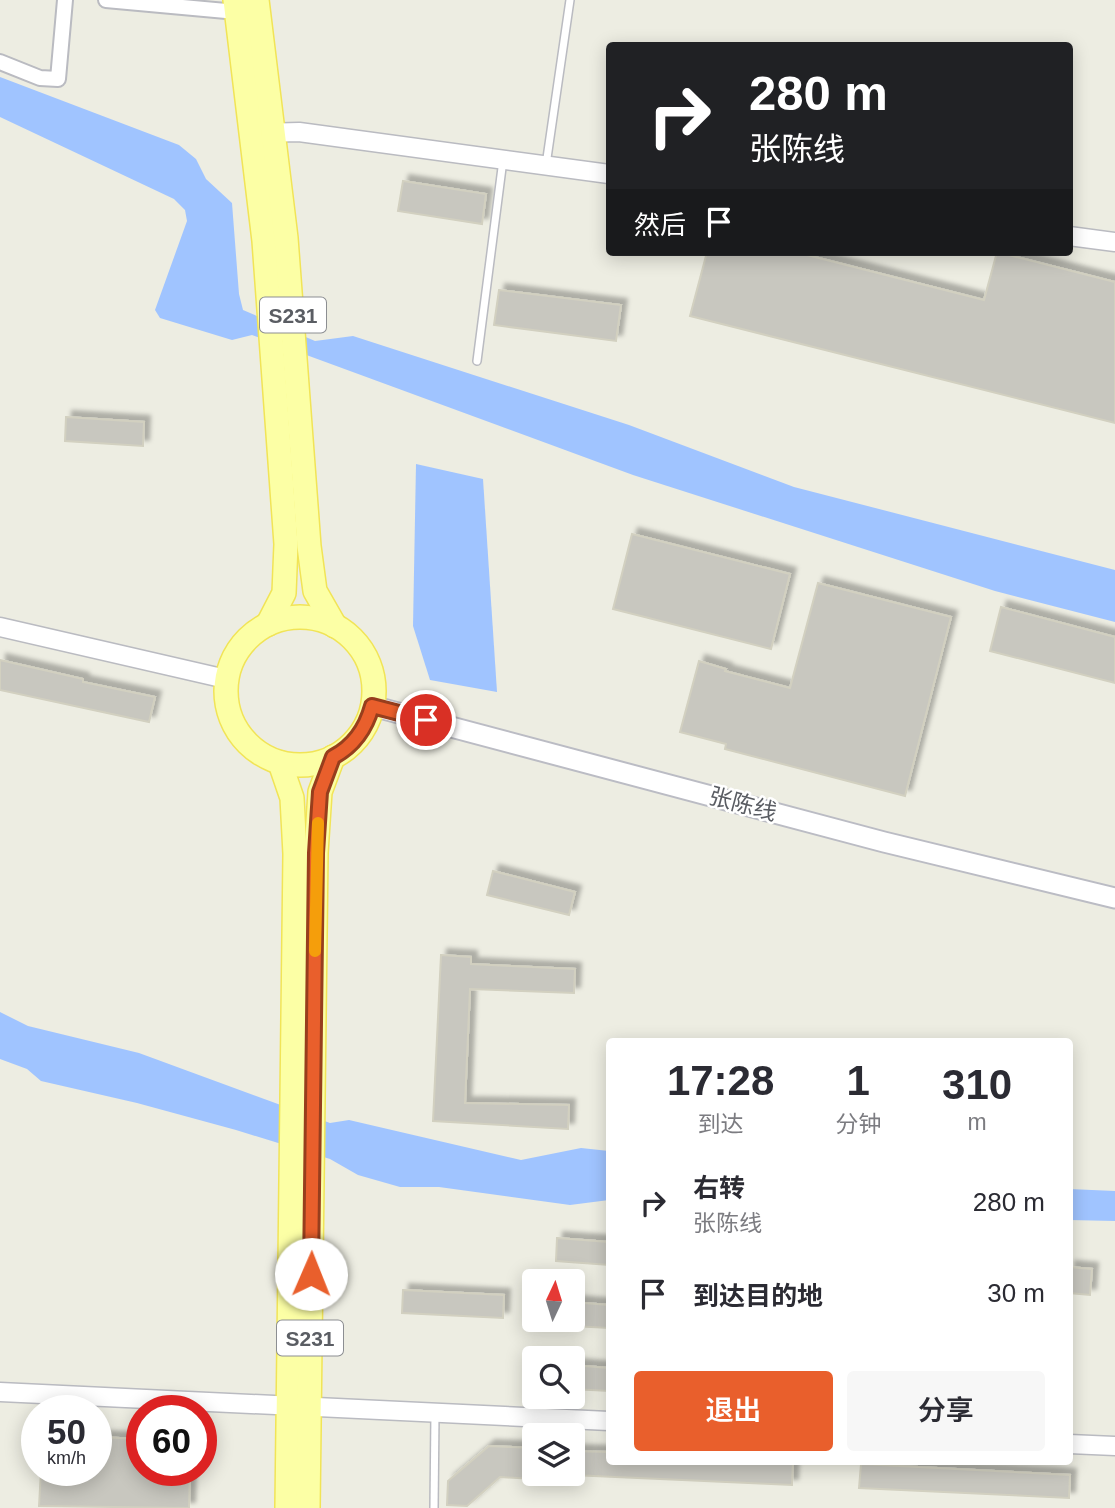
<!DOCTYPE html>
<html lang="zh">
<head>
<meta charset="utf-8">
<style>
	:root { --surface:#fff; --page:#f7f7f7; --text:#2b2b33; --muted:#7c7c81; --accent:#e95f2c }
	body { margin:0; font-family:Arial,"Noto Sans SC",sans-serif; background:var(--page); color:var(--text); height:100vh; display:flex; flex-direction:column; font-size:26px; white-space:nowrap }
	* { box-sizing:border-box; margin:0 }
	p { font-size:23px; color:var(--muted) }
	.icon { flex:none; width:38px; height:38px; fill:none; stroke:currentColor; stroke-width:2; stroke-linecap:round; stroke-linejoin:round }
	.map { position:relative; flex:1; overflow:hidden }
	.details { position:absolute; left:606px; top:1038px; width:467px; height:427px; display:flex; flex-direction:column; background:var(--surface); border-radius:7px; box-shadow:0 4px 18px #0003 }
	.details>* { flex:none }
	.hud { position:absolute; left:606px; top:42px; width:467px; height:214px; border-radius:7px; box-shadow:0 4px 18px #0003; background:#202124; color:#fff; overflow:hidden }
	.needle { width:46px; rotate:4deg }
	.fabs { position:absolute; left:522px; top:1269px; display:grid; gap:14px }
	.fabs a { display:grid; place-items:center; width:63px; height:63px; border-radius:7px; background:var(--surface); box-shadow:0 4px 18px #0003; font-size:35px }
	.speed { position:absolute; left:21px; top:1395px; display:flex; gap:14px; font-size:35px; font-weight:700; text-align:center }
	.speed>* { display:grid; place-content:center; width:91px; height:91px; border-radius:50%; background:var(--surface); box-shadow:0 4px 18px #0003; line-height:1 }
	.speed small { font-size:18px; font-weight:400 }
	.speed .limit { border:10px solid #d22; background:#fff; color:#111 }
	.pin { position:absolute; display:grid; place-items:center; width:60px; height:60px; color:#fff; margin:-30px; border:4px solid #fff; border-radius:50%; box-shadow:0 2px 7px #0007 }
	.me { position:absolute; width:77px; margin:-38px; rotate:1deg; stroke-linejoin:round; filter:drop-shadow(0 0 5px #0008) }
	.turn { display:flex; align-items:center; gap:24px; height:147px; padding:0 28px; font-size:32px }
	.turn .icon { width:91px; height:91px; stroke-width:2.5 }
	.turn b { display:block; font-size:49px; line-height:60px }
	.then { display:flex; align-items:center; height:66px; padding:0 28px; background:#0003; gap:14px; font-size:26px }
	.eta { display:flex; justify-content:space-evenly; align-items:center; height:119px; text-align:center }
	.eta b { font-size:42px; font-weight:600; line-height:49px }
	.action { display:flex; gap:14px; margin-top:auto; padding:14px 28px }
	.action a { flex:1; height:80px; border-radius:7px; background:var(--accent); color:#fff; font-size:28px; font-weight:600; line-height:80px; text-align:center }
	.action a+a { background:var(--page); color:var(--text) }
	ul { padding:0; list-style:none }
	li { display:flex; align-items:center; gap:21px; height:91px; padding:0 28px }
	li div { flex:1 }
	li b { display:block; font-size:26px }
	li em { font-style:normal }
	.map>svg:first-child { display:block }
	.water { fill:#a0c4ff }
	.building { fill:#c8c7bf; stroke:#d2d0c0; stroke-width:2; filter:url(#shadow) }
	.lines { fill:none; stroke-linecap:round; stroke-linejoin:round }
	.service-casing { stroke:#babbc1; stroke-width:10 }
	.minor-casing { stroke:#babbc1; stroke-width:18 }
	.tertiary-casing { stroke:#babbc1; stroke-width:21 }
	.secondary-casing { stroke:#bbbcc4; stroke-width:23 }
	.primary-casing { stroke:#f1e457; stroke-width:26 }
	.service { stroke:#fff; stroke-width:7 }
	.minor { stroke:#fff; stroke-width:14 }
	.tertiary { stroke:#fff; stroke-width:18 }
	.secondary { stroke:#fff; stroke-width:19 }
	.primary { stroke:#fcffa5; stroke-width:23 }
	.route-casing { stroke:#973e1d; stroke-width:18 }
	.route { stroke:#e95f2c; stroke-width:12 }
	.slow { stroke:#f59e0b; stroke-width:12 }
	.labels { text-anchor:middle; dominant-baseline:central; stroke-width:5; stroke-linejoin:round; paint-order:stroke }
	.shield { fill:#fff; stroke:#8c8e92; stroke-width:2 }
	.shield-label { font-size:21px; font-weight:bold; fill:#5a5d63 }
	.street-label { font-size:23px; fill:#5a5d63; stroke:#fff }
</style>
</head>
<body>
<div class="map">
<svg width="1115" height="1508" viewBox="0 0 1115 1508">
	<defs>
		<filter id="shadow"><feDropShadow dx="6" dy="-6" stdDeviation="2" flood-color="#0004"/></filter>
	</defs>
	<rect width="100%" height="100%" fill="#edede2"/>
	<g class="water">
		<path d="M0,77L179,145L196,159L206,179L232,203L239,294L243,310L315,341L353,336L629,425L794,487L1115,570V622L995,591L633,475L252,335L232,340L160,318L155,310L187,221L185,210L174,199L0,117Z"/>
		<path d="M416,464L483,479L497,692L430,680L413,626Z"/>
		<path d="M0,1012L28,1026L139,1053L330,1123L349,1120L521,1160L581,1148L609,1151V1200L570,1205L439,1187H400L358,1175L330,1159L236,1130L137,1103L41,1081L27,1069L0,1059Z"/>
		<path d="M1069,1189L1115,1191V1221L1069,1220Z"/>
	</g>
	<g class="building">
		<path d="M403,181L486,194L482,224L398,211Z"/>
		<path d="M707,252H795L984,300L997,252L1115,282V423L690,316Z"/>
		<path d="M499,290L621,305L616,341L494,325Z"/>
		<path d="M66,417L144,422L143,446L65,441Z"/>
		<path d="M632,534L790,574L771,649L613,609Z"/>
		<path d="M818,583L951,617L905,796L725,749L726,744L680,732L699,661L726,669L725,671L790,688Z"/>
		<path d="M1001,607L1115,637V683L990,651Z"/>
		<path d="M0,660L83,679V682L155,697L149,722L0,690Z"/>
		<path d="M493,871L575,892L569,915L487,895Z"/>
		<path d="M441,955L471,957V964L575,969L574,993L470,989L465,1103L569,1105L568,1129L433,1121Z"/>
		<path d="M557,1238L609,1242V1265L556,1261Z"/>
		<path d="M1069,1267L1092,1269L1090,1295L1069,1293Z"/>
		<path d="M403,1290L504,1295L503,1318L402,1313Z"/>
		<path d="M572,1302L609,1305V1328L572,1326Z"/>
		<path d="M572,1365L609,1368V1391L572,1389Z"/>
		<path d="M96,1437L142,1439V1470H190L189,1508L39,1506L41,1470H96Z"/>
		<path d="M489,1446L534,1448V1479L500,1477L467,1506L447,1505L448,1481Z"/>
		<path d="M572,1451L609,1452V1461H793L792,1485L572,1475Z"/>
		<path d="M861,1464L1070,1475L1069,1498L859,1488Z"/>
	</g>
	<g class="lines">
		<g class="service-casing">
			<g id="service">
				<path d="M546,165L570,0"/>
				<path d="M477,361L503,160"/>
				<path d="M434,1508L435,1414"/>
			</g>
		</g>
		<g class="minor-casing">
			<g id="minor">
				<path d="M106,0L237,12"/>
				<path d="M0,62L40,78L58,79L65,0"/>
			</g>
		</g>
		<g class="tertiary-casing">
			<g id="tertiary">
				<path d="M261,133L299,132L609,174"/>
				<path d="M1069,236L1115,242"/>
				<path d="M0,627L226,679"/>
				<path d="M0,1392L609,1421"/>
				<path d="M1069,1444L1115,1446"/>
			</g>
		</g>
		<g class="secondary-casing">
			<path id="secondary" d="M372,706L884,842L1115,898"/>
		</g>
		<g class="primary-casing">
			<g id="primary">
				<path d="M235,0L264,241L286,544L284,593L268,624"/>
				<path d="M257,0L286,238L309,546L315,591L335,626"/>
				<circle cx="300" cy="691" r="74"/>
				<path d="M280,763L292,798L295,854L287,1508"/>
				<path d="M308,1508L316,853L320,792L333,757"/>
			</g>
		</g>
		<use href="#service" class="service"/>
		<use href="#minor" class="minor"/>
		<use href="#tertiary" class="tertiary"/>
		<use href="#secondary" class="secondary"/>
		<use href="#primary" class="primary"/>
	</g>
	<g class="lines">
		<g class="route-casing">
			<path id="route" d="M311,1274L316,853L320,792L333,757C354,746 366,728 372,706L426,720"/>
		</g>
		<use href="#route" class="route"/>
		<path class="slow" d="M315,951L318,823"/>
	</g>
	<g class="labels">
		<g class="shield">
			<rect x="260" y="297.5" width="66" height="35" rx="5"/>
			<rect x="277" y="1320.5" width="66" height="35" rx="5"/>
		</g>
		<g class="shield-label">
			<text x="293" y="315">S231</text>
			<text x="310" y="1338">S231</text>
		</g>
		<g class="street-label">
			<text transform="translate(743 804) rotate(15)">张陈线</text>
		</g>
	</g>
</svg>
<div class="fabs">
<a><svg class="needle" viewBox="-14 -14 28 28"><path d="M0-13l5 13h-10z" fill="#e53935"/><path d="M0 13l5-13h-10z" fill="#7c7c81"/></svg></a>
<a><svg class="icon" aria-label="search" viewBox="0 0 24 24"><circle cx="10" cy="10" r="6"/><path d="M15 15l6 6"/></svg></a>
<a><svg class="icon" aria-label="layers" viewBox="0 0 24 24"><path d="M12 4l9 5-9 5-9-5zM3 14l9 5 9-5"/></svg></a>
</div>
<div class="speed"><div>50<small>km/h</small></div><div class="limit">60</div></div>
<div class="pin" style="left:426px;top:720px;background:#d93025"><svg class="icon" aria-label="arrive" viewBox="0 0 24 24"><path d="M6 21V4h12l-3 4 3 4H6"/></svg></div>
<svg class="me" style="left:311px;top:1274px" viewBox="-20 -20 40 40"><circle r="19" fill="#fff"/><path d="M0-13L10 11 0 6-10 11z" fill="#e95f2c"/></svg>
<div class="hud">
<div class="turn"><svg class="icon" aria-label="right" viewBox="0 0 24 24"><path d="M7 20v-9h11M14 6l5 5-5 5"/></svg><div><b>280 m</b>张陈线</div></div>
<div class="then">然后<svg class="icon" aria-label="arrive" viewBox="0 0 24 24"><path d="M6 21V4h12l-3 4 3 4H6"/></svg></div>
</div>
<section class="details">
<div class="eta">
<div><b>17:28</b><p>到达</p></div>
<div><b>1</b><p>分钟</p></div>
<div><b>310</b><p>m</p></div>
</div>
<ul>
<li><svg class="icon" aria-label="right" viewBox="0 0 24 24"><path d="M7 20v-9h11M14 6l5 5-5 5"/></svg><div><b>右转</b><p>张陈线</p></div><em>280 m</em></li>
<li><svg class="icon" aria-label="arrive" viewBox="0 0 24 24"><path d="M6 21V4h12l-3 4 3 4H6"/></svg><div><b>到达目的地</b></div><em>30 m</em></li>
</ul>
<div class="action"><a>退出</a><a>分享</a></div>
</section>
</div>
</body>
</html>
